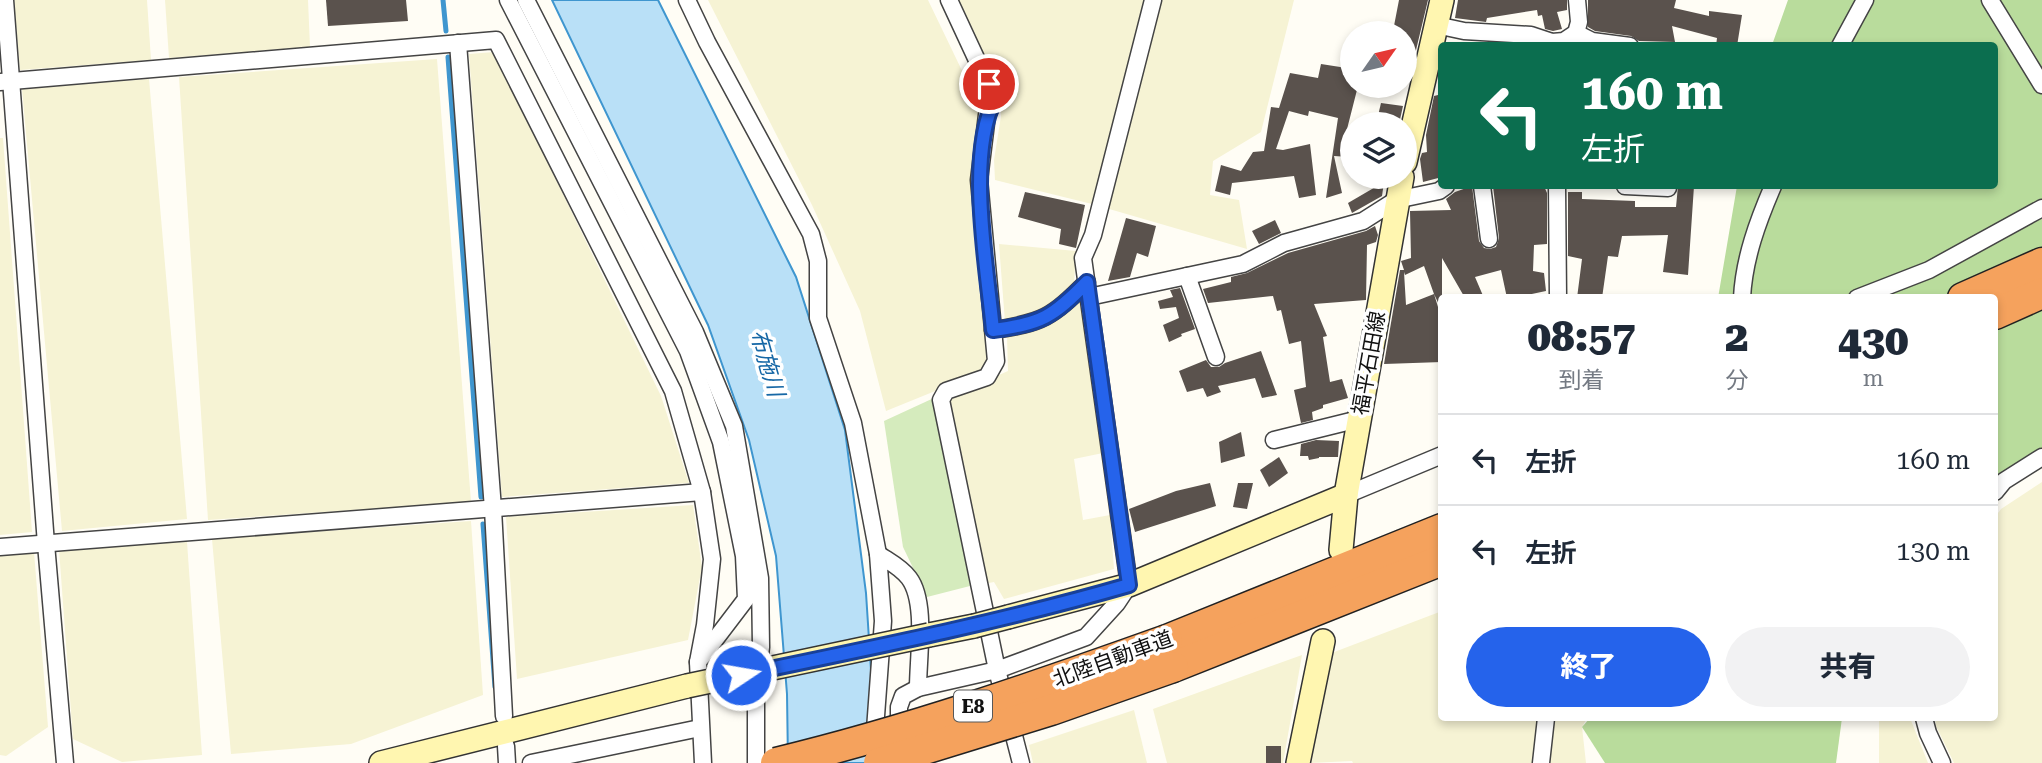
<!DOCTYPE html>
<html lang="ja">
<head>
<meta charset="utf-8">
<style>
	:root { --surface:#fff; --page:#f2f2f3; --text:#1f2937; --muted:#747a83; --line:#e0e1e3; --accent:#2563eb }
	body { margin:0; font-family:"Roboto Serif","Noto Sans JP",serif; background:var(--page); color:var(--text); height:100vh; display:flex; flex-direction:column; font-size:26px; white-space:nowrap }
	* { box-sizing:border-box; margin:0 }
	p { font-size:23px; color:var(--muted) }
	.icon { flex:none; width:38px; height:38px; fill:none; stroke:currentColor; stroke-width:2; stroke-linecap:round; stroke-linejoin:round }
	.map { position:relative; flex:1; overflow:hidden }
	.side { position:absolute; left:1438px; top:294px; width:560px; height:427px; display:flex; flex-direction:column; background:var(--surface); border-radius:7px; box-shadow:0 4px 10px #0003 }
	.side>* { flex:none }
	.guide { position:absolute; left:1438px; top:42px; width:560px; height:147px; border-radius:7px; box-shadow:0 4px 10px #0003; background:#0b6e4f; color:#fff; overflow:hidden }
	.needle { width:46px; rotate:56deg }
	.fabs { position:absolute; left:1340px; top:21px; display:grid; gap:14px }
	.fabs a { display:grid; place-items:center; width:77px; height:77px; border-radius:50%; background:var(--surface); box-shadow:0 4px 10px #0003; font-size:35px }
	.pin { position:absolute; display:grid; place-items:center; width:60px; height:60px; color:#fff; margin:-30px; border:4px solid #fff; border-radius:50%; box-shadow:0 2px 7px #0007 }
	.me { position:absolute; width:77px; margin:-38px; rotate:78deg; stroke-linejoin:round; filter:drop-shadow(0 0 5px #0008) }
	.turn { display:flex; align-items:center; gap:24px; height:147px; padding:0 28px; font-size:32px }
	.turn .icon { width:91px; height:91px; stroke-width:2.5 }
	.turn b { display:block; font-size:49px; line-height:60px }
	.eta { display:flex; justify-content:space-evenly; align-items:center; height:119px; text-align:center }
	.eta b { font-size:42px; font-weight:800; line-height:49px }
	.cta { display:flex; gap:14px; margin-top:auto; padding:14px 28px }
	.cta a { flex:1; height:80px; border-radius:42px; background:var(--accent); color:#fff; font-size:28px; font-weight:800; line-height:80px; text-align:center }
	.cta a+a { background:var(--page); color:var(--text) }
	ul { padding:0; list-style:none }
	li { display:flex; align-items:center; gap:21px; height:91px; padding:0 28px; border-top:2px solid var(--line) }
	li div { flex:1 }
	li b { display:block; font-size:26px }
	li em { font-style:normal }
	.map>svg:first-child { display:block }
	.farmland { fill:#f6f3d4 }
	.green { fill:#d5ebbd }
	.forest { fill:#b9dc9c }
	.water { fill:#b9e0f7; stroke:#3f96cf; stroke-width:2 }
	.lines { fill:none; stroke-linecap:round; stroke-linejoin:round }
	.stream { stroke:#3f96cf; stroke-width:5 }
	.building { fill:#5a524d; fill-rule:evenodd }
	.street-casing { stroke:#444; stroke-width:19 }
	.secondary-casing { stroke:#333; stroke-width:26 }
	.highway-casing { stroke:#222; stroke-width:33 }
	.street { stroke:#fff; stroke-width:16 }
	.secondary { stroke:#fff6b0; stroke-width:23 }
	.highway { stroke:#f5a25d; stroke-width:30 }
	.secondary-bridge-casing { stroke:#333; stroke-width:26; stroke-linecap:butt }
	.highway-bridge-casing { stroke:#222; stroke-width:33; stroke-linecap:butt }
	.secondary-bridge { stroke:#fff6b0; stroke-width:23 }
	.highway-bridge { stroke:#f5a25d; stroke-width:30 }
	.route-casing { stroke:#184099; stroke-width:18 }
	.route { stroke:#2563eb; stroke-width:12 }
	.labels { text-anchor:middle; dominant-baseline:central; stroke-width:7; stroke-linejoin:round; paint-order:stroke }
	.shield { fill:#fff; stroke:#585858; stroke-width:2 }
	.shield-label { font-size:19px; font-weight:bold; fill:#111 }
	.street-label { font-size:21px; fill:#111; stroke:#fff }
	.water-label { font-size:23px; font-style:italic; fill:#1768a6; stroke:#fff }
</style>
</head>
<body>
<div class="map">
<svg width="2042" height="763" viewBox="0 0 2042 763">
	<rect width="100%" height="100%" fill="#fffdf5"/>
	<g class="farmland">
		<path d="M14,0H147L151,60L20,70Z"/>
		<path d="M165,0H308L310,47L169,58Z"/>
		<path d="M708,0H928L979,106L972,183L989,359L982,372L886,411L860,311L812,205Z"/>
		<path d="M958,0H1294L1261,132L1213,161L1210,195L1239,200L1247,249L1092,204L995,180L994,160L1001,116L1000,96Z"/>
		<path d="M494,52L661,396L689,483L502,497L469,54Z"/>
		<path d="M437,59L471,502L208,520L179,77Z"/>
		<path d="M149,79L187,519L62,531L22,89Z"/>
		<path d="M0,138H3L32,532L0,535Z"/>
		<path d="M999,244L1076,251L1074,284L1054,306L1034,317L1005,322Z"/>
		<path d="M1082,300L1103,453L1074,459L1083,520L1110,515L1114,569L1004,599L994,582L983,584L950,397L1008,371L1007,337L1027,331L1063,314Z"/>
		<path d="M2042,482V763H1954L1936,726L1935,718H1995V517L2001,509Z"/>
		<path d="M693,505L702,567L688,640L517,679L506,517Z"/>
		<path d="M471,521L483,695L351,744L231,754L212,539Z"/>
		<path d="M187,542L202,755L122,762L73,739L59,549Z"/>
		<path d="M34,552L48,727L6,756L0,755V554Z"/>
		<path d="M1442,611V718H1587L1582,727L1586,763H1353L1352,761L1310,763L1329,654Z"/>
		<path d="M1302,655L1283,763H1167L1153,709Z"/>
		<path d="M1134,710L1147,763H1033L1029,745Z"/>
		<path d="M1879,718H1910L1928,763H1879Z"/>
	</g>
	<path class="green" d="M936,397L970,586L927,597L903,547L884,421Z"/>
	<g class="forest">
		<path d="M1788,0H2042V468L1995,485V298H1718L1737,186H1995V46L1772,45Z"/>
		<path d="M1590,718H1842L1836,763H1605L1582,727Z"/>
	</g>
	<path class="water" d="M552,0H658L796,277L845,430L866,593L877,763H788L787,694L776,556L749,440L708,325Z"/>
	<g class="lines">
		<g class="stream">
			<path d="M443,0L446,31"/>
			<path d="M448,57L481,497"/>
			<path d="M483,524L495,687"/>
		</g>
	</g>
	<g class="building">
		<path d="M326,0H406L408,21L328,26Z"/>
		<path d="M1399,0H1428L1410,75L1405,74V33L1393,31Z"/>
		<path d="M1458,0H1567V10L1557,12L1562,29L1553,31L1545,29L1542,15L1538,16L1537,10L1487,18L1486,22L1455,18Z"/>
		<path d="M1588,0H1676L1674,8L1709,16V11L1742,15L1737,46H1716L1717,38L1672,26L1675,42L1639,41L1631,36L1595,31L1588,27Z"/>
		<path d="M1321,64L1353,69V86H1358L1345,137L1353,135L1349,157L1334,156L1342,193L1326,198L1338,118L1309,111L1308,116L1289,111L1276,149L1283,150L1310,144L1316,195L1299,198L1294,176L1232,183L1230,195L1215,191L1221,165L1241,171L1253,152L1264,151L1271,107L1279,108L1290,73L1318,78Z"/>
		<path d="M1442,94V177L1423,182L1420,159L1422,153L1427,152L1426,135L1434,96Z"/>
		<path d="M1381,103L1403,106L1399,124H1376Z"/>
		<path d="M1384,182L1382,196L1352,213L1348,203Z"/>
		<path d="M1472,186L1479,241L1484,248L1490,249L1496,247L1499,238L1493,186H1544L1547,193V244L1534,245L1533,271L1544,273L1546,291L1527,295L1526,298H1507L1501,270L1475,277L1484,298H1465L1442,258V311L1434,294L1442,320V362L1384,364L1400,270H1404L1401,261L1411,258L1410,211L1451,210L1446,199L1455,192ZM1424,266L1434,294L1406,305L1404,272L1405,275Z"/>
		<path d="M1678,186H1694L1688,275L1663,272L1668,235L1622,236L1618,257L1608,256L1602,298H1577L1582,259L1568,256V192H1582V199L1635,201V207H1676Z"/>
		<path d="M1025,192L1085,205L1076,248L1059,244L1061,229L1018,217Z"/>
		<path d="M1126,218L1156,226L1148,257L1137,253L1130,277L1108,281Z"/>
		<path d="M1275,220L1281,233L1259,244L1252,231Z"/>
		<path d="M1375,226L1378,235L1376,242L1367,245L1366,300L1314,304L1327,336L1323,337L1330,382L1342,379L1348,398L1323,405V408L1312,412L1313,420L1301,423L1294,390L1306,387L1301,341L1289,344L1281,310L1277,311L1273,296L1208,303L1203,289L1231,282V277L1247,273L1288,253L1366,231Z"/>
		<path d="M1180,288L1195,329L1181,334L1182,336L1169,342L1163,325L1179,318L1176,307L1160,309L1158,301L1173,297L1170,290Z"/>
		<path d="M1261,351L1277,395L1262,398L1255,378L1218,386L1221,392L1207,397L1203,388L1187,392L1179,371L1206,360L1211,367H1219L1225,363Z"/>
		<path d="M1241,432L1245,456L1221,463L1219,442Z"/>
		<path d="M1316,440L1339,441L1338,457H1319V458L1309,460L1308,456H1300L1301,444Z"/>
		<path d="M1279,457L1288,473L1269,487L1260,470Z"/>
		<path d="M1210,483L1216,506L1135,532L1129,509L1176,491Z"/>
		<path d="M1238,483H1253L1247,509L1233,507Z"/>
		<rect x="1266" y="746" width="15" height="17"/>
	</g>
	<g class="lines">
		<g class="street-casing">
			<g id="street">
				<path d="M5,0L46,544L65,763"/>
				<path d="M508,0L688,351L721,442L744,556L746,599L698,662L703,763"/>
				<path d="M526,0L695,332L734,426L760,578L761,647L756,691V763"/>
				<path d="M687,0L707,42L811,234L818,261V318L853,423L878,554"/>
				<path d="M1990,0L2042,85"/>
				<path d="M1436,25L1464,31L1531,35L1552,42L1564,41L1576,33L1579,22L1577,0"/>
				<path d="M1576,33L1592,41L1630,46"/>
				<path d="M458,43L493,509L504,716"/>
				<path d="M1840,46L1865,0"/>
				<path d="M0,82L496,40L673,391L702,492L712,559L705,625L698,662"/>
				<path d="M1482,186L1489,239"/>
				<path d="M1557,186L1558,298"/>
				<path d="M1625,186L1668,188"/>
				<path d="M1187,276L1216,357"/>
				<path d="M1089,297L1243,264L1284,243L1363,221L1396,200L1439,191L1446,186"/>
				<path d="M1742,298C1744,258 1758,221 1773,186"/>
				<path d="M1857,298L1929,270L2042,208"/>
				<path d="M993,330C1043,323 1052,317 1087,282"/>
				<path d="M1274,440L1359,419"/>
				<path d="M1995,492L2004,481L2042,457"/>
				<path d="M1346,495L1442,455"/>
				<path d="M0,547L702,492"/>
				<path d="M1924,718L1928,733L1942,763"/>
				<path d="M899,735V707L903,696L918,688L997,670L941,400L946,391L987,377L996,361L979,180L987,115L995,99L949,0"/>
				<path d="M874,743L883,621L878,554C888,561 901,567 909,578C927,602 918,657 918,688"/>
				<path d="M506,746L507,763"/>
				<path d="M531,763L700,728"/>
				<path d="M1021,763L997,670L1086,637L1117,603L1129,585L1083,258L1093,235L1153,0"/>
				<path d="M1541,763L1546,718"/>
			</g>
		</g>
		<g class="secondary-casing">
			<g id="secondary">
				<path d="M1405,162L1442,0"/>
				<path d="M1341,550L1346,495L1402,177"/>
				<path d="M1008,617L1129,585L1346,495"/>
				<path d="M929,635L974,626"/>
				<path d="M381,763L687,686"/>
				<path d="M1298,763L1323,641"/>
			</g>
		</g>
		<g class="highway-casing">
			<g id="highway">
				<path d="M1963,298L2042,263"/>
				<path d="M1995,314L2042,293"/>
				<path d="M1167,640L1442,529"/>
				<path d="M1173,667L1442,560"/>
			</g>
		</g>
		<use href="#street" class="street"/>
		<use href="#secondary" class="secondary"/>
		<use href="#highway" class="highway"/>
		<g class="secondary-bridge-casing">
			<g id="secondary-bridge">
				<path d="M974,626L1008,617"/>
				<path d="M687,686L929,635"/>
			</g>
		</g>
		<g class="highway-bridge-casing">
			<g id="highway-bridge">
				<path d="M776,763C909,731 1038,686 1167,640"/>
				<path d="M879,763L1051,710L1173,667"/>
			</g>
		</g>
		<use href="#secondary-bridge" class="secondary-bridge"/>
		<use href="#highway-bridge" class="highway-bridge"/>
	</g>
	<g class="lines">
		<g class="route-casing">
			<path id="route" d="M741,675C871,648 1001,622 1129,585L1087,282C1052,318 1042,323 993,330C987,266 966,156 995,99L989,84"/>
		</g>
		<use href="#route" class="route"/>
	</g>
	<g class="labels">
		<rect class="shield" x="954" y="690.5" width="38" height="31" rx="5"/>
		<g class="shield-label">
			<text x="973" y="706">E8</text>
		</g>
		<g class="street-label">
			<text transform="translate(1369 363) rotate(-80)">福平石田線</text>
			<text transform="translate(1113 659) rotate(-20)">北陸自動車道</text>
		</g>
		<g class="water-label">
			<text transform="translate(767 363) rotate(74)">布施川</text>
		</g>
	</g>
</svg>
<div class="fabs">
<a><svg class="needle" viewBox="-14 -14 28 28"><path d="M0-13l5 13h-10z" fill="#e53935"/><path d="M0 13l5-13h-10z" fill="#747a83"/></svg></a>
<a><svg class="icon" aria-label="layers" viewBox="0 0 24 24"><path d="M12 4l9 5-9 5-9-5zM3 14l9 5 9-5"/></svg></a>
</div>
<div class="pin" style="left:989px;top:84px;background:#d93025"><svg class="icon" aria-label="arrive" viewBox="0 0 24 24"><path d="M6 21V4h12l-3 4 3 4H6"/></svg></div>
<svg class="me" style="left:741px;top:675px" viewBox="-20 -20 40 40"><circle r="17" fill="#2563eb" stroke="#fff" stroke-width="3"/><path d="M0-11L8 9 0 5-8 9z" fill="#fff"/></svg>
<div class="guide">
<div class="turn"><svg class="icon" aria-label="left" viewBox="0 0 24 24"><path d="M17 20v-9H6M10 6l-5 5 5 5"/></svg><div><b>160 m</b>左折</div></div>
</div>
<section class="side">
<div class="eta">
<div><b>08:57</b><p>到着</p></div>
<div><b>2</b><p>分</p></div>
<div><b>430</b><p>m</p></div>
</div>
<ul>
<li><svg class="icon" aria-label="left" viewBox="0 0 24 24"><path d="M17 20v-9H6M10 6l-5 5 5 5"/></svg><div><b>左折</b></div><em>160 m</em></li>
<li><svg class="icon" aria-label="left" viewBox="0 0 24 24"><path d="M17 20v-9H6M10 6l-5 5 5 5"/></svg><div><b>左折</b></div><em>130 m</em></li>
</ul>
<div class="cta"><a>終了</a><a>共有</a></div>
</section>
</div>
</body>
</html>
